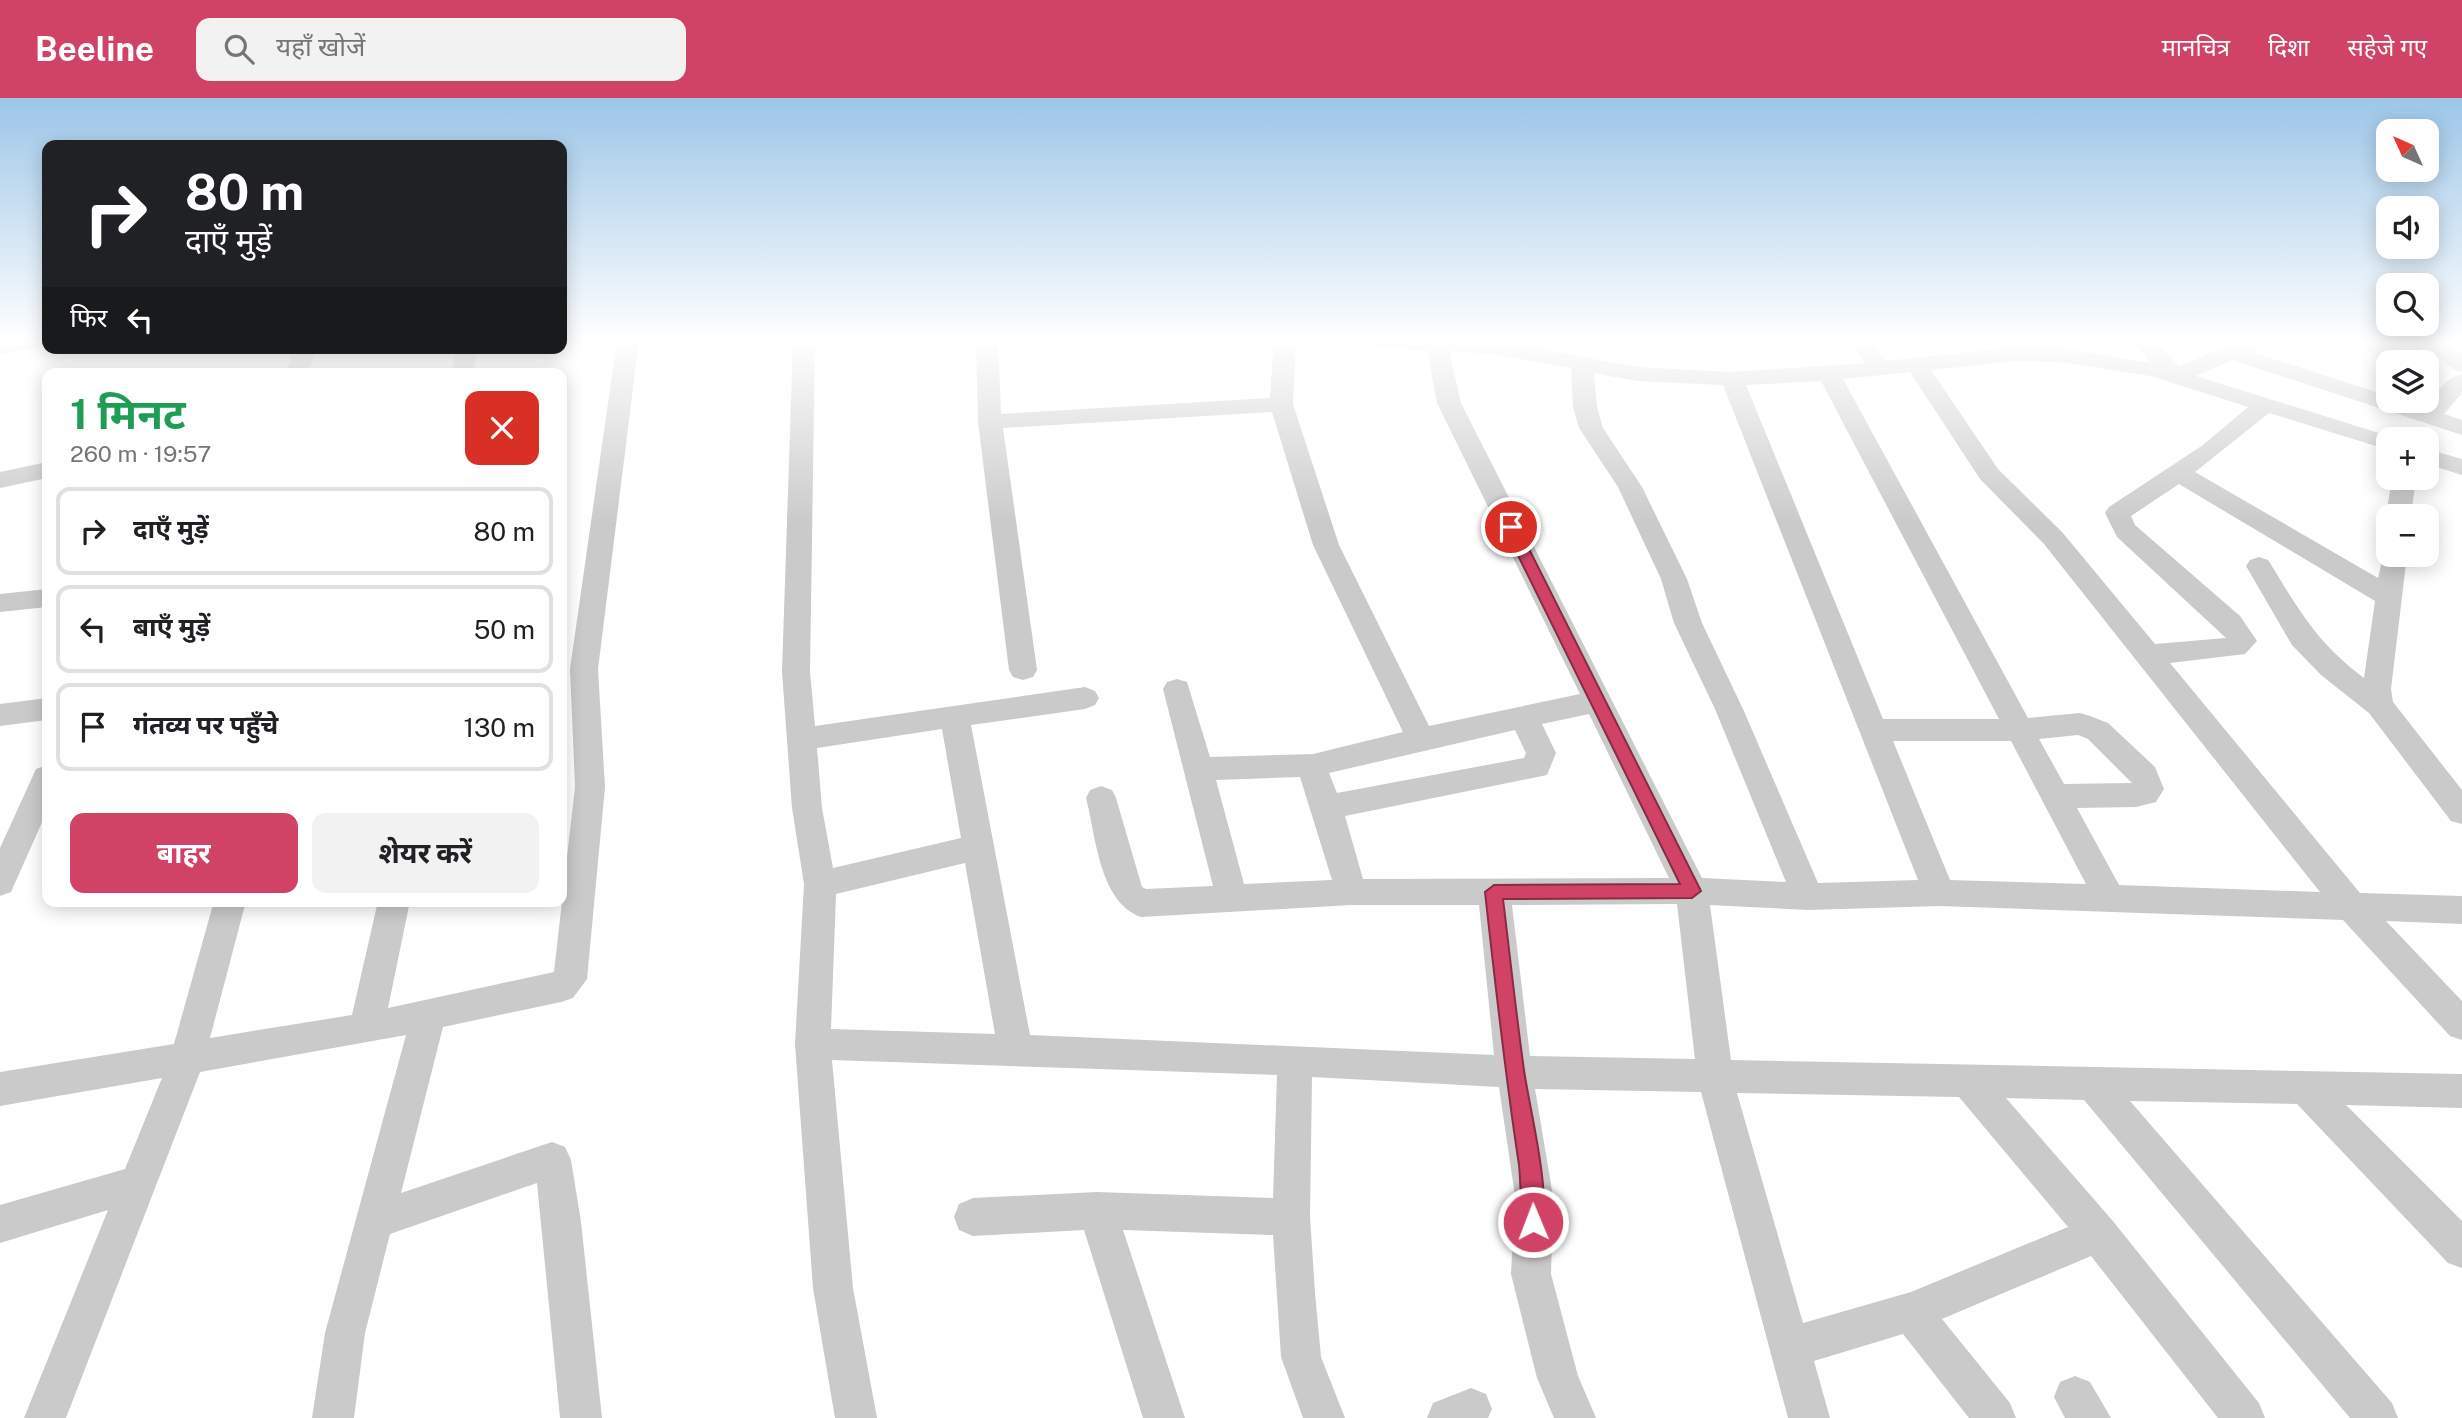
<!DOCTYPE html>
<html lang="hi">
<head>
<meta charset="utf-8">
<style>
	:root { --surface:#fff; --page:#f2f2f2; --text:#202124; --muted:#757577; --line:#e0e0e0; --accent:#d14267 }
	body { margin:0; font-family:"Public Sans","Noto Sans Devanagari",sans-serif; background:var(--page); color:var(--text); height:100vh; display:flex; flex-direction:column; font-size:26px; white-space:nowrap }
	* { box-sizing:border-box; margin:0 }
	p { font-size:23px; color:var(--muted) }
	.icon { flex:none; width:38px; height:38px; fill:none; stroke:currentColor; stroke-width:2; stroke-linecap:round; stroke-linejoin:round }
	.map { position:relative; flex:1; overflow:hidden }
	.drawer { position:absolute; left:42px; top:270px; width:525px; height:539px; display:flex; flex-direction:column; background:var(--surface); border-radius:14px; box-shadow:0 4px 18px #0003 }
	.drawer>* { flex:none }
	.guide { position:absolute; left:42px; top:42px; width:525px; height:214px; border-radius:14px; box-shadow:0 4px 18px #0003; background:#202124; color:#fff; overflow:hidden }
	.needle { width:46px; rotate:315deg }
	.tools { position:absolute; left:2376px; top:21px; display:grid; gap:14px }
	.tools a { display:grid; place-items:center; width:63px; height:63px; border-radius:14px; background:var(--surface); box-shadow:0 4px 18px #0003; font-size:35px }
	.pin { position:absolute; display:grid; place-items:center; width:60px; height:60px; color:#fff; margin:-30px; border:4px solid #fff; border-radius:50%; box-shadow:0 2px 7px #0007 }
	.me { position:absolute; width:77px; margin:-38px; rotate:359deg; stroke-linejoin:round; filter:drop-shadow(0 0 5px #0008) }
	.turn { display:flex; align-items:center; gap:24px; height:147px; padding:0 28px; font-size:32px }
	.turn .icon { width:91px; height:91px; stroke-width:2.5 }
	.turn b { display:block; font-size:49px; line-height:60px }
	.then { display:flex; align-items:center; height:66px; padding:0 28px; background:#0003; gap:14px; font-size:26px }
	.round { display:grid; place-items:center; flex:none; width:74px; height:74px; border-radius:14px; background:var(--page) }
	.summary { display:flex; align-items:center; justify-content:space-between; height:119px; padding:0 28px }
	h1 { font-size:42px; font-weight:700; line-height:52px; color:#1e9e55 }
	.action { display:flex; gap:14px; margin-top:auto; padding:14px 28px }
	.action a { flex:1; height:80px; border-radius:14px; background:var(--accent); color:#fff; font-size:28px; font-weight:700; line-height:80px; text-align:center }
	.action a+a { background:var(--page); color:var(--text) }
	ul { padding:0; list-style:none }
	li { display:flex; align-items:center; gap:21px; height:88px; margin:0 14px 10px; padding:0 14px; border:4px solid var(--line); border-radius:14px }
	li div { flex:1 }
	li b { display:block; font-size:26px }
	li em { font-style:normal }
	header { display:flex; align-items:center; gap:42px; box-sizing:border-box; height:98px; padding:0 35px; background:var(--accent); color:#fff }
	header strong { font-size:33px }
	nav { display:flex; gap:38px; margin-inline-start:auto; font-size:24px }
	.search { width:490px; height:63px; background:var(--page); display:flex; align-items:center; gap:18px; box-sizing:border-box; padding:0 24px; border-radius:14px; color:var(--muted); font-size:26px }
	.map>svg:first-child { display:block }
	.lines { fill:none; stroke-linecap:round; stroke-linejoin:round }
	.minor { fill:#cacaca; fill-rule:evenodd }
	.route { fill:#d14267; stroke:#882b43; stroke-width:2 }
</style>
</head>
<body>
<header>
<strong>Beeline</strong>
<div class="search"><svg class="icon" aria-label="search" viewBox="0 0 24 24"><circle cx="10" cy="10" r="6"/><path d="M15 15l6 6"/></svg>यहाँ खोजें</div>
<nav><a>मानचित्र</a><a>दिशा</a><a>सहेजे गए</a></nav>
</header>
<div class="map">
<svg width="2462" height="1320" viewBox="0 0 2462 1320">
	<rect width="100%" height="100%" fill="#fff"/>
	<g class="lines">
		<g class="minor">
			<path d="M0,242H47V248L0,256Z"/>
			<path d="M617,242H639L598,571L605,689L587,881L573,900L561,904L443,929L401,1095L552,1044L565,1049L571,1062L581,1124L602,1320H560L537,1085L390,1136L365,1235L354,1320H312L325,1235L406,937L200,974L66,1320H24L108,1112L0,1145V1107L125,1071L162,980L0,1008V974L174,946L214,803H246L210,940L352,917L378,803H410L388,910L554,874L575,689L570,571Z"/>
			<path d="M793,242H815L810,574L815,628L1085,589L1095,593L1099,600L1095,607L1085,611L971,627L1030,937L1494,957L1479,807H1351L1141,819C1099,804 1096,738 1086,700L1090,692L1101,688L1112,692L1116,700L1142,789L1146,791L1213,788L1163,591L1167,584L1177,581L1187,584L1210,659L1313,656L1403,634L1313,447L1272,314L1003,330L1037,572L1033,579L1023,582L1013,579L1009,572L978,324L976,242H998L1001,316L1270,300L1274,242H1296L1293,306L1339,447L1429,628L1580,596L1437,305L1427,252L1374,249L1366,247L1363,242H1493L1637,269L1732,274L1865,265L1848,242H1870L1886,263L2016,249L2060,250L2151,265L2131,242H2154L2179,268L2244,242H2273L2270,247L2252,254L2389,298V303H2402L2425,310C2435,297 2445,280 2462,276V295L2444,316L2462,322V337L2232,262L2196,278L2398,341H2389V352L2269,315L2195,374L2378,480L2385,451L2389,450V457H2407L2391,591L2393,604L2462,692V726L2451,723L2369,615L2321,577L2292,547L2246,468L2250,462L2259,459L2268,462C2300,513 2315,543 2364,580L2375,503L2179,386L2131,418L2135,427L2240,518L2257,543L2245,556L2170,565L2360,795L2462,798V826L2386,823L2462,903V942L2450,938L2343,822L1939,808L1808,812L1710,807L1731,962L2462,976V1010L2346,1007L2462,1123V1170L2448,1165L2297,1006L2130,1003L2392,1305L2398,1320H2350L2084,1002L2006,1000L2112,1122L2259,1305L2265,1320H2218L2091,1158L1942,1221L2010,1305L2016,1320H1969L1903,1236L1814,1263L1830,1320H1788L1701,994L1535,991L1553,1098L1551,1176L1578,1278L1596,1320H1554L1537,1280L1511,1176L1515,1098L1499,989L1312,979L1310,1119L1315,1195L1321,1259L1345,1320H1303L1281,1259L1273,1137L1123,1132L1185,1320H1143L1084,1132L973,1138L959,1132L954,1119L959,1106L973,1100L1097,1094L1273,1100L1277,977L832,962L853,1190L877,1320H835L813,1190L795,946L804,786L792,710L782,574ZM1449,253L1493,256L1571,270L1573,309L1579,330L1618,389L1661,481L1674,525L1715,611L1786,784L1702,780L1461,305ZM2016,263L2060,264L2151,278L2248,309L2203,347L2109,409L2105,415L2117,439L2226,540L2155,546L2062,434L1998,371L1931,272ZM1910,274L1980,381L2044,446L2320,794L2119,787L2077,710L2136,709L2156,704L2164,691L2155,669L2108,625L2090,618L2080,615L2028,620L1843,281ZM1594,275L1637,283L1723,287L1918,782L1818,785L1743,611L1702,525L1687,481L1642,389L1603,330L1597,309ZM1821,283L1999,621H1883L1746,287ZM1589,616L1669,780L1363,781L1345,718L1547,677L1556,655L1542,626ZM942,631L961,740L833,770L822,710L817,650ZM1515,632L1526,655L1524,660L1337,695L1329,675ZM2078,637L2088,641L2132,685L2064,686L2039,641ZM1893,643H2011L2086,786L1950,782ZM1300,679L1332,782L1244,786L1216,682ZM965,765L995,936L831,931L836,796ZM1677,806L1695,961L1530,958L1512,807ZM1737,995L1959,999L2068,1129L1911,1194L1803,1225Z"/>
			<path d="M2353,242H2379L2399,254L2401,264H2389V270L2382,269L2379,261Z"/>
			<path d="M2420,242H2444L2462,256V274L2454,272Z"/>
			<path d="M294,250H316L308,275H286Z"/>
			<path d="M455,250H477L474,275H452Z"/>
			<path d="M2427,351L2462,361V377L2427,366Z"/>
			<path d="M47,364V380L0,390V374Z"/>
			<path d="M2392,380H2416L2411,418H2389V422L2386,418Z"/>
			<path d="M47,491V509L0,514V496Z"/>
			<path d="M47,600V622L0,628V606Z"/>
			<path d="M47,667V713L11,794L0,798V750L36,671Z"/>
			<path d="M2075,1278L2090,1284L2111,1320H2065L2054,1299L2060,1284Z"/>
			<path d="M1471,1290L1486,1296L1492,1311L1488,1320H1427L1433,1305Z"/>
		</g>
	</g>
	<linearGradient id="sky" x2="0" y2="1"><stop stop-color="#9cc6e8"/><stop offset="0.57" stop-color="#fff"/><stop offset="1" stop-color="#fff" stop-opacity="0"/></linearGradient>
	<rect width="2462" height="426" fill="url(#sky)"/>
	<path class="route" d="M1511,425L1518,429L1701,793L1692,800L1503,801C1510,858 1516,915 1524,972C1529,1009 1553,1100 1540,1131L1533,1134L1526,1131C1520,1118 1521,1084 1519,1067C1505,976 1495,885 1485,794L1494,787L1680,786L1504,429Z"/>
</svg>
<div class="tools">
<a><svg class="needle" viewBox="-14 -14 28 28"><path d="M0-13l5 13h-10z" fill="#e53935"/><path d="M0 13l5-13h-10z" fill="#757577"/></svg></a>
<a><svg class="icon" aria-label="sound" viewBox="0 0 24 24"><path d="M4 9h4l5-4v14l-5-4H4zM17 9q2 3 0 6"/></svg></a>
<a><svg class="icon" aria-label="search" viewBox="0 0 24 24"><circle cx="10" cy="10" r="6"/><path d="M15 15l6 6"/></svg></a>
<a><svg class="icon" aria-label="layers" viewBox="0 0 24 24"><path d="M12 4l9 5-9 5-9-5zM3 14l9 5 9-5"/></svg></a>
<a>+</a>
<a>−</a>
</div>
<div class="pin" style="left:1511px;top:429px;background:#d93025"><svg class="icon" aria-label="arrive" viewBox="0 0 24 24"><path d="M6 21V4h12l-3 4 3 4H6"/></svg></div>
<svg class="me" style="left:1533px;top:1124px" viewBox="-20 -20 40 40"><circle r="17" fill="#d14267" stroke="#fff" stroke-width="3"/><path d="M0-11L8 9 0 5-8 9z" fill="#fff"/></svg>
<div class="guide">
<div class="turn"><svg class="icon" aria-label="right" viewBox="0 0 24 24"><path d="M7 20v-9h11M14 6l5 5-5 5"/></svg><div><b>80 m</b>दाएँ मुड़ें</div></div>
<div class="then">फिर<svg class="icon" aria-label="left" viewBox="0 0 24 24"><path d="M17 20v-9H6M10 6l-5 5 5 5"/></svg></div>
</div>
<section class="drawer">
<div class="summary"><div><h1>1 मिनट</h1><p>260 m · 19:57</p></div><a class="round" style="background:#d93025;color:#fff"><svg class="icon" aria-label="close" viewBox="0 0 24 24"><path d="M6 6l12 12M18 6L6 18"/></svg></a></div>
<ul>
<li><svg class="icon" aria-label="right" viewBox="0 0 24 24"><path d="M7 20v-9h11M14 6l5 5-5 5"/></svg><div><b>दाएँ मुड़ें</b></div><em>80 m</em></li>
<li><svg class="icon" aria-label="left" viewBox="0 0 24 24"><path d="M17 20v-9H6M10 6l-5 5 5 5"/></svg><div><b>बाएँ मुड़ें</b></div><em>50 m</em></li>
<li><svg class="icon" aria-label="arrive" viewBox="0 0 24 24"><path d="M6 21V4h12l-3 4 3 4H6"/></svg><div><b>गंतव्य पर पहुँचे</b></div><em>130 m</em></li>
</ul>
<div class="action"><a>बाहर</a><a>शेयर करें</a></div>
</section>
</div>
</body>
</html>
